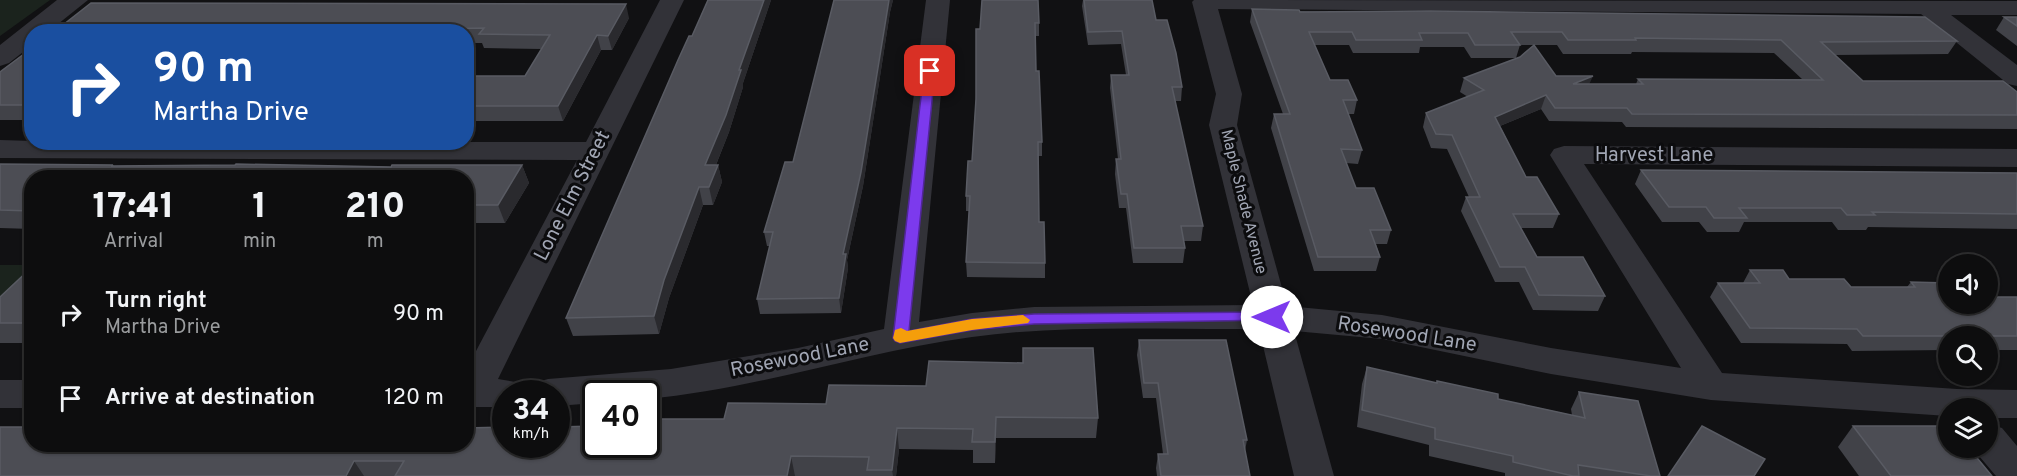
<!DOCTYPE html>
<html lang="en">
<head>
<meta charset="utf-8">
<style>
	:root { --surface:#0d0d0e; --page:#1b1b1c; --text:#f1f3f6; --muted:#9a9c9e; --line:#2d2d2e }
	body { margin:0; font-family:Overpass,sans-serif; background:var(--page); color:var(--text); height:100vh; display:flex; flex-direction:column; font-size:22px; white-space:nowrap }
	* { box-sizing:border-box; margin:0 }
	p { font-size:20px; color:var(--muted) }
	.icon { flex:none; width:33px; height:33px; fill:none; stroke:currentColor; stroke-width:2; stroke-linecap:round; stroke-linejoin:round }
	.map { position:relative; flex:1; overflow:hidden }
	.details { position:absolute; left:24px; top:170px; width:450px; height:282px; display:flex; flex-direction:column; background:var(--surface); border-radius:24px; box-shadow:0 2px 4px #0004,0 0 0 2px var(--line) }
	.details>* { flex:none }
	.guide { position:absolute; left:24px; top:24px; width:450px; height:126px; border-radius:24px; box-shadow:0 2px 4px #0004,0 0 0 2px var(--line); background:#1a4fa0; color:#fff; overflow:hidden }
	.controls { position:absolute; left:1938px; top:254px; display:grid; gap:12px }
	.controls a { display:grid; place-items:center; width:60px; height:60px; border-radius:50%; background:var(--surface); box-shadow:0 2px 4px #0004,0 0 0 2px var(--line); font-size:30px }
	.speed { position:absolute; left:492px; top:380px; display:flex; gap:12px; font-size:30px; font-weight:700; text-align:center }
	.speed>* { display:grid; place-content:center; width:78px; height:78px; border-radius:50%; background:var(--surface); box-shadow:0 2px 4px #0004,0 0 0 2px var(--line); line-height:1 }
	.speed small { font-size:15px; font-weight:400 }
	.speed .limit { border:3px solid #111; border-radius:9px; background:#fff; color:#111 }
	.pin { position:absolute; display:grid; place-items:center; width:51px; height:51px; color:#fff; margin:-26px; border-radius:12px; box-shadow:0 3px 9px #0006 }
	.me { position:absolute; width:66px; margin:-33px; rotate:270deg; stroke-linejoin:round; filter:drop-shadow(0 0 4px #0008) }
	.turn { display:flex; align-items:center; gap:21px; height:126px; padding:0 30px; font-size:27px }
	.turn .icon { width:78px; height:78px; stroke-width:2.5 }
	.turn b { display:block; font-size:42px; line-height:51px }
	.eta { display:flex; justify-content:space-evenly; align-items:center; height:102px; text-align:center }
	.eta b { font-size:36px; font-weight:800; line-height:42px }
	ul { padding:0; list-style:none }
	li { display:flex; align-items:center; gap:18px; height:84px; padding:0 30px }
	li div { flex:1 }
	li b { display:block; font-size:22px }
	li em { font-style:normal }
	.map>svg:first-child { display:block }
	.green { fill:#1b231d }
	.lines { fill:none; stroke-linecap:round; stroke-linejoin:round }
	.minor { fill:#323238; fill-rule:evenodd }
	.wall { fill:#414248 }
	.shaded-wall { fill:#2a2a2e }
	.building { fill:#4c4d54; stroke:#595b63; stroke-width:1.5 }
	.route { fill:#7c3aed; stroke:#51269a; stroke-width:1.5 }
	.slow { fill:#f59e0b }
	.labels { text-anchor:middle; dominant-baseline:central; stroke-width:6; stroke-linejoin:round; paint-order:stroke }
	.far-street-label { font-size:16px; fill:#a1a6b4; stroke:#0c0c0e }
	.street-label { font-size:20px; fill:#a1a6b4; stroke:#0c0c0e }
</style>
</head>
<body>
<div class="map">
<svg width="2017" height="476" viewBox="0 0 2017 476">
	<rect width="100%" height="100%" fill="#111113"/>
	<g class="green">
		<path d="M0,0H50L0,36Z"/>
		<path d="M0,265H31V275L0,306Z"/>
	</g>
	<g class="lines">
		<g class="minor">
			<path d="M57,0H88L48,32H32V45L9,63L0,66V45Z"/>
			<path d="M660,0H684L498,379L521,383L526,393H506V407H466V370L577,160L0,158V140L32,141V142H586Z"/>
			<path d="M926,0H950L919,322L972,313L1034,307L1253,305L1209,125L1216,94L1192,2L1194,0L2017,1V15H1951L2017,65V86L2008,84L1921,14L1218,9L1242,94L1237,125L1287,306L1382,315L1551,348L1681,368L1550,155L1554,149L1564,146L2017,149V167L1584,164L1722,373L1957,389L2017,390V418H1988V408H1948V416L1711,400L1551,374L1382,339L1294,331L1334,476H1294L1259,329C1164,330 1066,324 972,337C863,352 757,389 646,399V393H596V403L556,406V393H530L535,383L548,379L671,369L798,348L884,329Z"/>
			<rect x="0" y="380" width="32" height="28"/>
			<path d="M1988,424L2002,428L2017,446V476H1996L1974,450L1973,447H1988Z"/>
		</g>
	</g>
	<g class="wall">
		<path d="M708,0H771L743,83V87L729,132L716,165H718L722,182L713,205H703L669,298L659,334L573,336L566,318Z"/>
		<path d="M834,0H893L890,12L863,186L847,260L848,268L841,313L760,314L757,299L770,246H767L764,232L793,162Z"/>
		<path d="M1083,0H1152L1156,20L1182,87L1181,101H1175L1203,226L1201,241H1184L1185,248L1183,263H1133L1126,208H1119L1115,174L1116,159H1118L1110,88L1111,75H1126L1121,44L1088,45L1082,6Z"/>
		<path d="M1252,9L1957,41L1948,54L1835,55L1863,81L2017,92V129L1626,127L1622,122L1549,121L1541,109L1500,126L1526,177L1559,214L1553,228H1521L1537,257L1605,296L1598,311L1533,310L1519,282H1495L1461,211L1466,197H1469L1447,149L1431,148L1423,127L1426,113L1468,97L1460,92L1464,78L1556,76L1589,84H1636L1638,79H1802L1774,53L1632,52L1631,54H1563L1557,45H1520L1516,58H1471L1464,47H1420L1419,53H1353L1349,45H1314L1330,80L1357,100L1354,114H1348L1362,150L1358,164L1346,163L1356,188L1391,230L1387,244H1376L1380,257L1376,271H1314L1271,128L1274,114H1283L1250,22Z"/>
		<path d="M2004,17H2017V46L1996,30Z"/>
		<path d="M629,18L612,50H601L563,121H466V76H525L542,49L484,48L482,43H466V32H54Z"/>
		<path d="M1039,23V36H1035L1036,71L1042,142V156H1038L1039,222L1045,263V278L967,277L966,262L969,211H966V196L972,161L980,29Z"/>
		<path d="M32,48V120H0V72Z"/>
		<path d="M0,164L113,165L114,166L235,165L236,164L391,167L392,165H522L529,183L505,223H466V177H32V229L0,228Z"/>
		<path d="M1641,170L2017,173V229L1868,227L1866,230H1838L1832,222H1744L1739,232H1707L1699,222H1662L1635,184Z"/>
		<path d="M32,267V343H0V297Z"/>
		<path d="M1750,270L1789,279L1851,287H1907L1911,282L1992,297H2017V350H1988V336H1948V350L1852,351L1847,344L1741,343L1710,297L1718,283H1743Z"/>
		<path d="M1139,340L1247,440L1245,451L1250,476H1157L1156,468L1158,454H1163L1156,398H1143L1137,355Z"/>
		<path d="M1367,367L1436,383L1437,381L1498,399L1572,415L1571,409L1579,392L1660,476H1505V473L1429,456V445L1357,427L1362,384Z"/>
		<path d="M728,403L1098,418L1096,438H996L995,463H973V450L899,449L896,476H0L596,444L724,419Z"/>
		<path d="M1853,426L1992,476H1859L1838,447Z"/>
	</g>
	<g class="shaded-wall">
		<path d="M764,0H771L743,83V87L729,132L709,182L705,165Z"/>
		<path d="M889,0H893L890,12L863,186L847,260L848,268L841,313L839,298L843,254Z"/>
		<path d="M626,4L629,18L612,50L608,36Z"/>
		<path d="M597,35L601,50L563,121L558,106Z"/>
		<path d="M1593,76L1587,89L1573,84Z"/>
		<path d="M1546,95L1541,109L1490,130L1495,117Z"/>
		<path d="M522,165L529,183L505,223L498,205Z"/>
		<path d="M718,165L722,182L713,205L709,187Z"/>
		<path d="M699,187L703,205L669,298L659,334L654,316L664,280Z"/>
		<path d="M466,282L470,289L466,295Z"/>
		<path d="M996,417V438L995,463V442Z"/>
		<path d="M897,428L899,449L896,476H893L892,470Z"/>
		<path d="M791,456L795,476H787Z"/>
		<path d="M354,461L364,476H346Z"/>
	</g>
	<g class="building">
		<path d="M708,0H764L739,70H741L726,115L705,165H718L709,187H699L664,280L654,316L566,318L678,60L689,36H692Z"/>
		<path d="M834,0H889L861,172L843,254H846L839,298L757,299L773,232H764L785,162H793Z"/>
		<path d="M982,0H1038L1039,23H1035L1036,71H1039L1042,142H1038L1039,222H1044L1045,263L966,262L970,196H966L968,161H972L976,99V29H980Z"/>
		<path d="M1084,0H1152L1156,20H1167L1176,53L1182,87H1172L1203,226H1181L1185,248H1134L1127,194H1121L1116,159H1121L1111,75H1129L1122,31L1088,32Z"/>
		<path d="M91,3L626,4L608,36L597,35L558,106H466V76H525L550,35L479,34L484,28L389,30L388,32H54Z"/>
		<path d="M1252,9L1299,10L1300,12L1431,11L1925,17L1957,41L1821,42L1863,81H2003L2017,92V115L1632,114L1627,108H1555L1546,95L1495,117L1526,177H1537L1559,214H1513L1537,257H1583L1605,296L1539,295L1525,267H1500L1466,197H1480L1452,135L1436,134L1426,113L1484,90L1464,78L1520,57L1534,45L1556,76H1593L1573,84H1643L1638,79L1823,80L1781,40L1635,38L1636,40H1568L1562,32H1511L1520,45H1475L1468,33H1419L1422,40H1356L1352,32H1309L1330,80H1348L1357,100H1343L1362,150L1341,149L1356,188H1374L1391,230H1370L1380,257H1318L1274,114H1290Z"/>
		<path d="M2004,17H2017V26Z"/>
		<path d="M32,48V105H0V72Z"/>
		<path d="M0,164L113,165L111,166L235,165L236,164L391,167L392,165H522L498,205H466V177H32V211L0,210Z"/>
		<path d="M1641,170L2017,173V214L1872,212L1875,215H1847L1841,208H1739L1747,218H1714L1706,207H1669Z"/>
		<path d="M32,267V323H0V297Z"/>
		<path d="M1750,270H1783L1789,279H1844L1851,287H1915L1911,282L1948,283V303H1988V292L1992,297H2017V336H1863L1857,329L1750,328L1718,283H1760Z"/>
		<path d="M1139,340H1226L1247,440H1243L1250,476H1161L1158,454H1168L1158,383H1144Z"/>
		<path d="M1023,348H1093L1098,418L996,417L995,442H972L973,429L897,428L892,470H867L869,457L791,456L787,476H395L404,461H354L346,476H0V427H32V444H466V428L506,427V444H556V427L596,426V444H646V419H724L728,403L826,404L829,385L926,386L929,361L1023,363Z"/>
		<path d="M1367,367L1437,383V381L1498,394V399L1585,418L1579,392L1638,401L1660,476H1651L1578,465L1579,476H1573L1513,462V456L1435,439V428L1362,410Z"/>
		<path d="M1702,426L1765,459L1754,476H1668Z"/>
		<path d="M1853,426H1948V447H1968L1992,476H1891Z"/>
	</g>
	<path class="route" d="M930,68L935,71L909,331L972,319L1034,314L1272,312L1277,313L1279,317L1277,320L1034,324L972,330L900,343L895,341L893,338L924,71Z"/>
	<path class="slow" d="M1023,315L1030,320L1028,323L972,330L900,343L895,341L893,338L895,330L901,328L907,331L972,319Z"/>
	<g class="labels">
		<g class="far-street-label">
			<text transform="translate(1243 202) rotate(76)">Maple Shade Avenue</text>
		</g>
		<g class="street-label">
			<text x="1654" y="156">Harvest Lane</text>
			<text transform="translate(573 196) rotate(-63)">Lone Elm Street</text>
			<text transform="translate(1407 335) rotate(9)">Rosewood Lane</text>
			<text transform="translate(800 358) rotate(-11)">Rosewood Lane</text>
		</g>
	</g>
</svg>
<div class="controls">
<a><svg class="icon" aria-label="sound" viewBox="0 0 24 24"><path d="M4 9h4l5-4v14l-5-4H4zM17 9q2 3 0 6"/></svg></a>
<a><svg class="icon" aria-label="search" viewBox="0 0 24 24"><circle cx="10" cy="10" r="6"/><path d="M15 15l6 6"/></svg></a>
<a><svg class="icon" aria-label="layers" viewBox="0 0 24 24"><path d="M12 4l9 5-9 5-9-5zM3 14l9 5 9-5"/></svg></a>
</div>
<div class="speed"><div>34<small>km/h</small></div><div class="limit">40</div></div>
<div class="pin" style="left:930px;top:71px;background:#d93025"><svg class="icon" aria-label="arrive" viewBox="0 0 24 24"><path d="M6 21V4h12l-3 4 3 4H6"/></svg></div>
<svg class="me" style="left:1272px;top:317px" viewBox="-20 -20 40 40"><circle r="19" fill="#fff"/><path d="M0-13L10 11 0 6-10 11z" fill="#7c3aed"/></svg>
<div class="guide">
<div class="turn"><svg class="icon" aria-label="right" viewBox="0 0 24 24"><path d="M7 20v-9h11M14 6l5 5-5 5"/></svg><div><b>90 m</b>Martha Drive</div></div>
</div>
<section class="details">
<div class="eta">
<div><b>17:41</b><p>Arrival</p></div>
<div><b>1</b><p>min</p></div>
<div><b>210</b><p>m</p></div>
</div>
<ul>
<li><svg class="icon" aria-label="right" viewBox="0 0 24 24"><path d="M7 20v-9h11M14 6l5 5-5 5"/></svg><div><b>Turn right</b><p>Martha Drive</p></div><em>90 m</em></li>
<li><svg class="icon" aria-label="arrive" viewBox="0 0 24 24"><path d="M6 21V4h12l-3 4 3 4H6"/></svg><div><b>Arrive at destination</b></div><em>120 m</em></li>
</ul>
</section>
</div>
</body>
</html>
